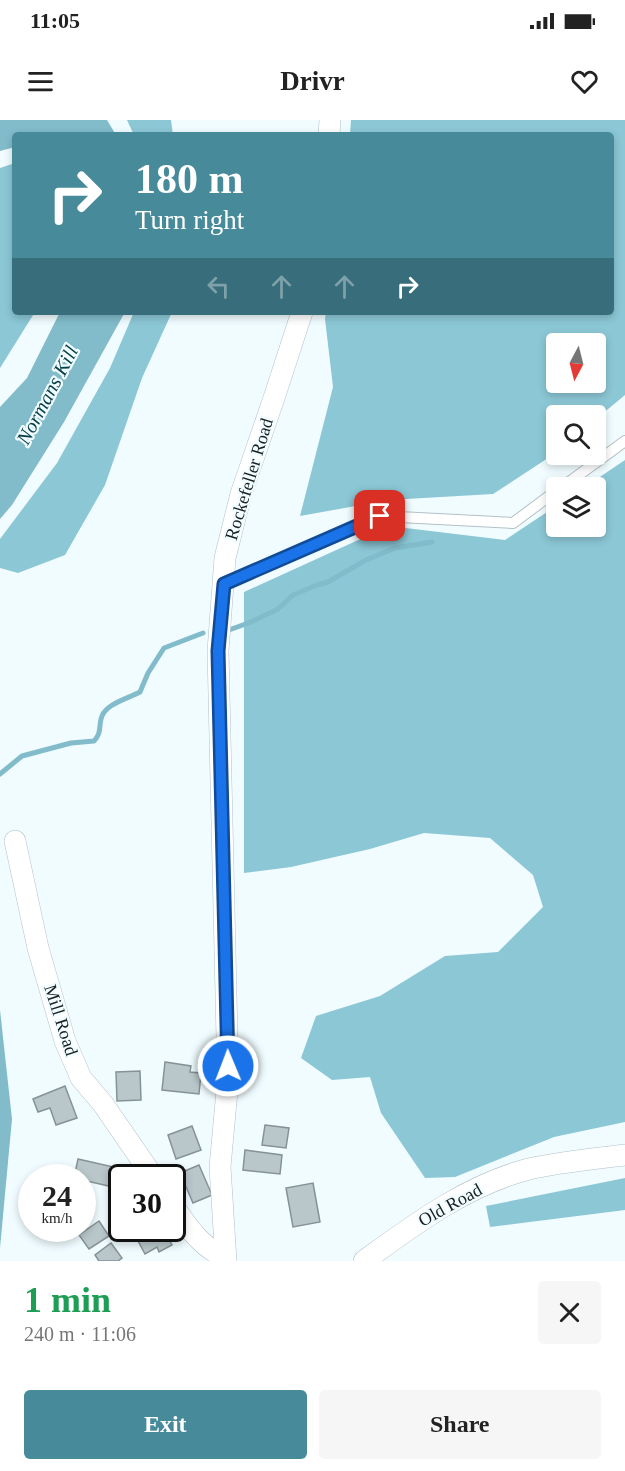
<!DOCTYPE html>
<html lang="en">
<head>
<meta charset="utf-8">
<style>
	:root { --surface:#fff; --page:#f6f6f6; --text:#222; --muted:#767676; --accent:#478a9a }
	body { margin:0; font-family:"Times New Roman",serif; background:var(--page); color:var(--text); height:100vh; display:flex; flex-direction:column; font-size:22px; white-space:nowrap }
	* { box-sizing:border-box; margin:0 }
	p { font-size:20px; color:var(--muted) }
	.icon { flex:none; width:33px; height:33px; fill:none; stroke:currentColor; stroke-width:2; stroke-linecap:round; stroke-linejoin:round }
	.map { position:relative; height:1141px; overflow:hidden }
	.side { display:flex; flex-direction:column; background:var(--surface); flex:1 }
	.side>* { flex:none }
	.guide { position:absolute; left:12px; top:12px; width:602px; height:183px; border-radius:6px; box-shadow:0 3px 9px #0003; background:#478a9a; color:#fff; overflow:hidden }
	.needle { width:39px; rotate:187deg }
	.tools { position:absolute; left:546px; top:213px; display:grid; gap:12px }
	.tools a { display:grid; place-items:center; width:60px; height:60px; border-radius:6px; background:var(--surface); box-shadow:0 3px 9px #0003; font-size:30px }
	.speed { position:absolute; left:18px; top:1044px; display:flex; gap:12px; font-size:30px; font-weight:700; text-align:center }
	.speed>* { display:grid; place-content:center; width:78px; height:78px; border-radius:50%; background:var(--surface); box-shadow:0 3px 9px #0003; line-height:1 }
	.speed small { font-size:15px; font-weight:400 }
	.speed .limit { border:3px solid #111; border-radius:9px; background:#fff; color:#111 }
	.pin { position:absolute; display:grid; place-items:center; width:51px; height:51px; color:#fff; margin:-26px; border-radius:12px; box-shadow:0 3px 9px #0006 }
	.me { position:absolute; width:66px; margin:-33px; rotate:359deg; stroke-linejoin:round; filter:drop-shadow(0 0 4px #0008) }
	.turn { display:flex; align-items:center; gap:21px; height:126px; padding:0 24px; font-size:27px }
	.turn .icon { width:78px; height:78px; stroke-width:2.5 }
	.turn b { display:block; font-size:42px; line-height:51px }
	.lanes { display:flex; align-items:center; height:57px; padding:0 24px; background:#0003; justify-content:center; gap:30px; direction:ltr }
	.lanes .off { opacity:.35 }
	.round { display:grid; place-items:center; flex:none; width:63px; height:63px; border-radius:6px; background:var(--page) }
	.overview { display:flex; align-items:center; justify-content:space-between; height:102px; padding:0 24px }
	h1 { font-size:36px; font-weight:700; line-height:45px; color:#1e9e55 }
	.button { display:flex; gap:12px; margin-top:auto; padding:12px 24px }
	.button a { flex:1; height:69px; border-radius:6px; background:var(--accent); color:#fff; font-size:24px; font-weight:700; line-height:69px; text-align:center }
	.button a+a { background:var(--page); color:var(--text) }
	.status { display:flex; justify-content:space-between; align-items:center; height:42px; padding:0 30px; background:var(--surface); direction:ltr }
	.status svg { height:16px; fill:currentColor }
	header { display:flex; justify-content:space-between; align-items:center; height:78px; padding:0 24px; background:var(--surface); font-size:27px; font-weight:700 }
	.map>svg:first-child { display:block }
	.forest { fill:#8cc7d6; fill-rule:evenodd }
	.water { fill:#82bccb }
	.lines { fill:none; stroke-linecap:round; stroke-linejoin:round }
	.stream { stroke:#82bccb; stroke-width:5 }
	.building { fill:#b9c7cb; stroke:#859296; stroke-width:1.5 }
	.service-casing { stroke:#b3c1c5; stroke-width:12 }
	.minor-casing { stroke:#b3c1c5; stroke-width:22 }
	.service { stroke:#fff; stroke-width:10 }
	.minor { stroke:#fff; stroke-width:21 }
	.route-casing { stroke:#114b97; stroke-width:15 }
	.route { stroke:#1a73e8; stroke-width:10 }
	.labels { text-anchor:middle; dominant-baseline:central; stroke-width:4.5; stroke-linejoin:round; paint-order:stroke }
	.street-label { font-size:18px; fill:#191e1f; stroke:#f0fcff }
	.water-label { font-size:20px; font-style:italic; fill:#063e49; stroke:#f0fcff }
</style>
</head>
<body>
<div class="status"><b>11:05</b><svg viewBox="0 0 49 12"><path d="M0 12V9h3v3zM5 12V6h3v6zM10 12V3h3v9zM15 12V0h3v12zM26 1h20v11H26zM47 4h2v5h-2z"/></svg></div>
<header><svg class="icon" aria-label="menu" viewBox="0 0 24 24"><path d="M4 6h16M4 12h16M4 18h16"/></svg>Drivr<svg class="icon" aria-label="heart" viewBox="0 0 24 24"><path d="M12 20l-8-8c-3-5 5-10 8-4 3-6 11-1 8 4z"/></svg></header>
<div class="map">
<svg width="625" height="1141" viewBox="0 0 625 1141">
	<rect width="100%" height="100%" fill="#f0fcff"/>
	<g class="forest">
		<path d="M127,0H171L173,15H134Z"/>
		<path d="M351,0H625V275L596,299V296H556V331L545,340L493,374L389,380L300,396L333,267L325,199L326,192H610V15H350ZM556,224H596V262H556Z"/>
		<path d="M15,43V192H35L0,248V48Z"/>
		<path d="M134,192H172L142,258L105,365L65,435L18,453L0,448V419L57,343L110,248Z"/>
		<path d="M625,340V1002L554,1017L455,1057L425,1058L381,993L370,957L332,960L301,938L316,896L380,876L445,836L498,832L543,787L533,755L490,718L424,713L370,729L291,747L244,753V472L389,406L505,420L556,386V406H596V368L585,367Z"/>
		<path d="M625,1058V1090L490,1107L486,1086Z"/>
	</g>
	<g class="water">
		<path d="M0,0H107L116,15H15V27L0,31Z"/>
		<path d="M60,192H125L64,302L12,385L0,399V287L27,258Z"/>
		<path d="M0,890L12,999L0,1128Z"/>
	</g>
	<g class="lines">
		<g class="stream">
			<path d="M229,510L251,502L278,489L293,475L317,465L328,462L366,440L395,428L432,422"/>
			<path d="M0,654L22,636L71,623L94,621C101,614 99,608 101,599C104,584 127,579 140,572L148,553L164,528L203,513"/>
		</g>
	</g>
	<g class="building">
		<path d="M165,942L191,946L190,952L201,953L199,974L162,970Z"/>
		<path d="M140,951L141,980L117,981L116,952Z"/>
		<path d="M65,966L77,998L56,1005L50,988L38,992L33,979Z"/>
		<path d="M265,1005L289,1008L286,1028L262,1025Z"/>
		<path d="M192,1006L201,1030L176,1039L168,1015Z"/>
		<path d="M245,1030L282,1035L280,1054L243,1050Z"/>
		<path d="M78,1039L118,1048L113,1067L82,1060V1058H74Z"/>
		<path d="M199,1045L212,1075L193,1083L180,1053Z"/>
		<path d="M313,1063L320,1102L293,1107L286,1068Z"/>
		<path d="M99,1101L109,1116L89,1129L79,1115Z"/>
		<path d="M131,1108H163L172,1125L159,1132L157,1127L145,1134Z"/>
		<path d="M111,1123L122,1138L118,1141H99L95,1135Z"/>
	</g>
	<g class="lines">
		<g class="service-casing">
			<g id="service">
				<path d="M561,368L625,321"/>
				<path d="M224,464L380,396L513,403L556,371"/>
			</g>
		</g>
		<g class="minor-casing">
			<g id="minor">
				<path d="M329,15L330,0"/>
				<path d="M15,721L38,828L65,921L81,958L103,984L154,1058"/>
				<path d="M172,1084C189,1108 198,1124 225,1138"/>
				<path d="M226,1141L220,1047L228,960L218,531L225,438L241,374L274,278L302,192"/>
				<path d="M364,1141C415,1104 467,1065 529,1049C560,1042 593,1039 625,1035"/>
			</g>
		</g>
		<use href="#service" class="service"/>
		<use href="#minor" class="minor"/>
	</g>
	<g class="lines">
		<g class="route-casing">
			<path id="route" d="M228,946L218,531L224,464L380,396"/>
		</g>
		<use href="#route" class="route"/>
	</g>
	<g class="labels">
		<g class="street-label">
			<text transform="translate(249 359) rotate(-73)">Rockefeller Road</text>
			<text transform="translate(61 900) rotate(72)">Mill Road</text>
			<text transform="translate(450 1085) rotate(-29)">Old Road</text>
		</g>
		<g class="water-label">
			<text transform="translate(47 275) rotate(-62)">Normans Kill</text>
		</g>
	</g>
</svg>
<div class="tools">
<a><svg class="needle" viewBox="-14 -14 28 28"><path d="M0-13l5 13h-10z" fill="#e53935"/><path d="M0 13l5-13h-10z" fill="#767676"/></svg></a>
<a><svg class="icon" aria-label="search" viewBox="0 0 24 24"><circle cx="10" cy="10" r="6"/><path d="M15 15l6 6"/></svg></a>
<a><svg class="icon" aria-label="layers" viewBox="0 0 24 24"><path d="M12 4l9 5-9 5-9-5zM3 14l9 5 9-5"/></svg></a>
</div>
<div class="speed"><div>24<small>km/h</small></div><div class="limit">30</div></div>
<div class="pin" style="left:380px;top:396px;background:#d93025"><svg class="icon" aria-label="arrive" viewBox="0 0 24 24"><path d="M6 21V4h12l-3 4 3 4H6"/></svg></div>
<svg class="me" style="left:228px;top:946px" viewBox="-20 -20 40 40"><circle r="17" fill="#1a73e8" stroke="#fff" stroke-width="3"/><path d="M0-11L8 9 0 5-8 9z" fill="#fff"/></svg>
<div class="guide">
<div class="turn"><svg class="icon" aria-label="right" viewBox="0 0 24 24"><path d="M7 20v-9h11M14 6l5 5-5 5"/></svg><div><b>180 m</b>Turn right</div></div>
<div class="lanes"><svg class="icon off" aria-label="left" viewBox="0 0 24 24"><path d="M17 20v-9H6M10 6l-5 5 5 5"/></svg><svg class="icon off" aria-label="ahead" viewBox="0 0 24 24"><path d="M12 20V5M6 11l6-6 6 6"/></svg><svg class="icon off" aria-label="ahead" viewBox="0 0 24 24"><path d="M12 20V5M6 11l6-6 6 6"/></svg><svg class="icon" aria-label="right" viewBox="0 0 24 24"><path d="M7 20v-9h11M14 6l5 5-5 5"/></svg></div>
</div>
</div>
<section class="side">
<div class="overview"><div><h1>1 min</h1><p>240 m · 11:06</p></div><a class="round"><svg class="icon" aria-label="close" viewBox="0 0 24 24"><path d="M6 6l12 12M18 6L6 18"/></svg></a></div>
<div class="button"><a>Exit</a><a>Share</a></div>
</section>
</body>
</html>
